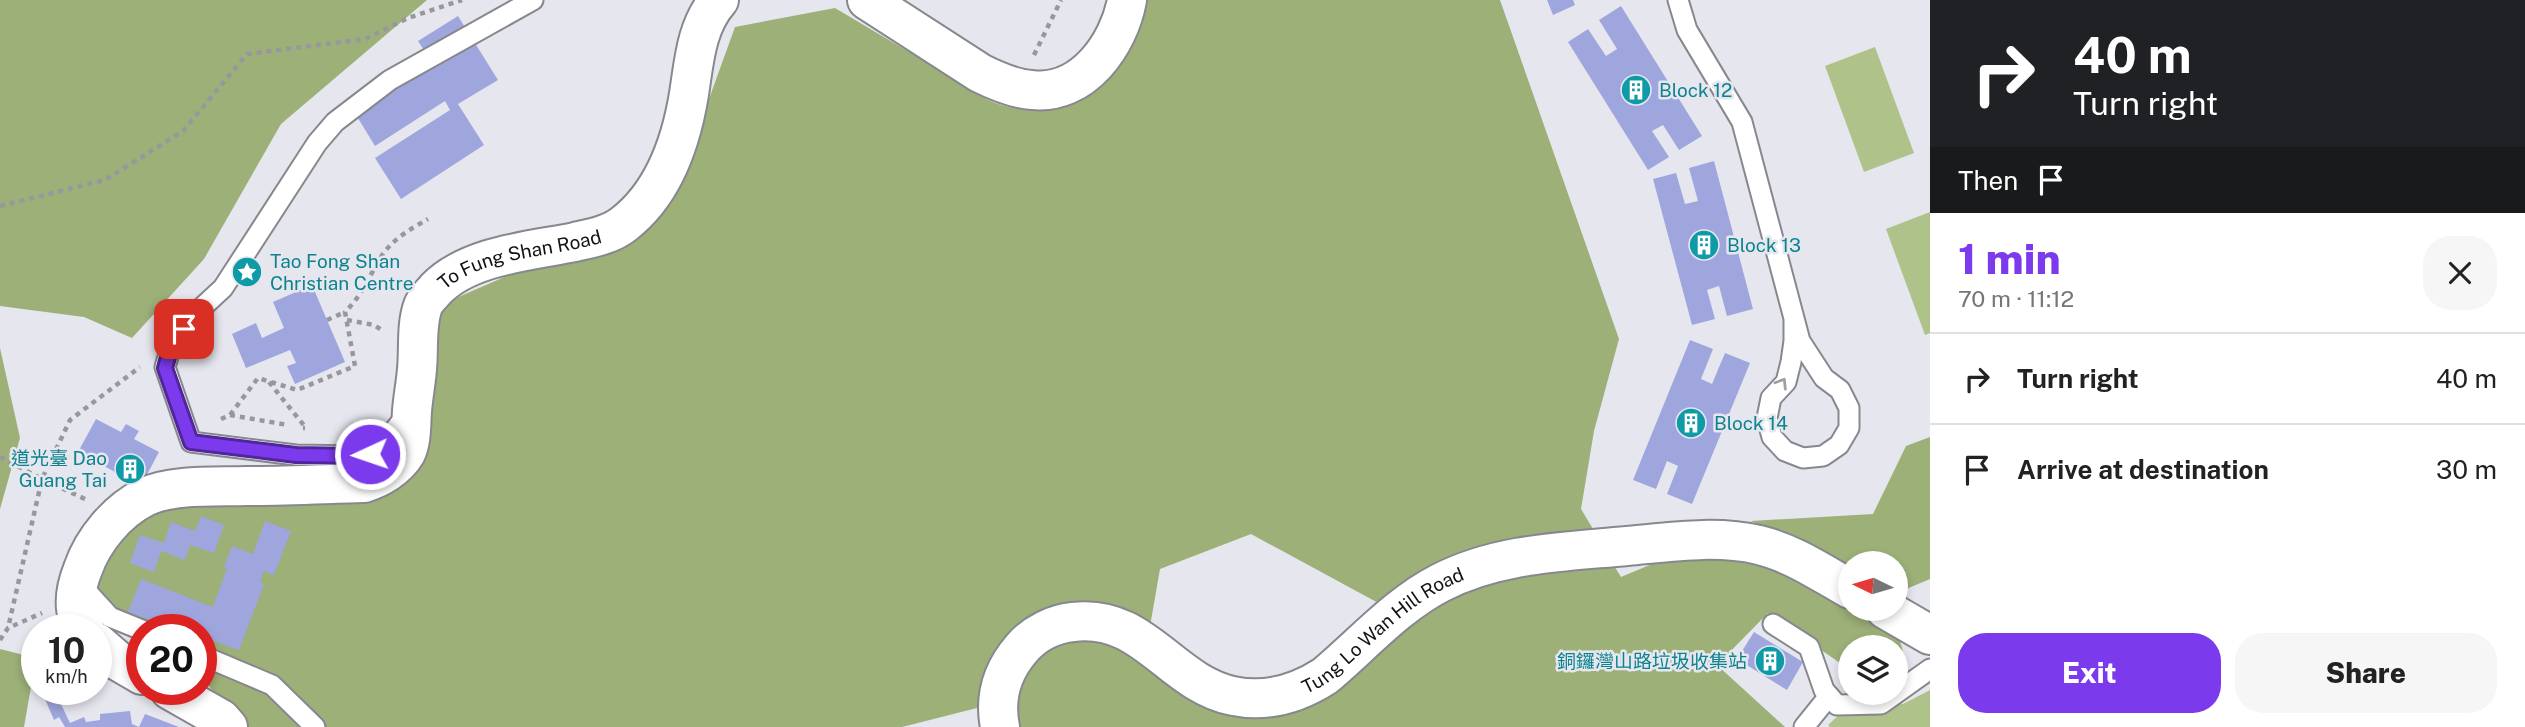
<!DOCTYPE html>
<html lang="en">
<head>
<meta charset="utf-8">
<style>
	:root { --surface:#fff; --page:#f6f6f6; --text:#222; --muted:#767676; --line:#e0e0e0; --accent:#7c3aed }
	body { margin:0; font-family:"Public Sans","Noto Sans TC",sans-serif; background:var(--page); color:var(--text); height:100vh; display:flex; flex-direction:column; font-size:26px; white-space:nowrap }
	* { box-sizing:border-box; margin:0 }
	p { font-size:23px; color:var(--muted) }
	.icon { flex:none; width:38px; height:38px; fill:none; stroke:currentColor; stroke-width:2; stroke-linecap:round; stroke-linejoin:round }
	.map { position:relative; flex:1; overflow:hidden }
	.drawer { display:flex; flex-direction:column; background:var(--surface); width:595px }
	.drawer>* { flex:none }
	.guide { background:#202124; color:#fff; overflow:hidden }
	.needle { width:46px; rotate:275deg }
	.tools { position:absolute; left:1838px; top:551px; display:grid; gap:14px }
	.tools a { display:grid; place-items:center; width:70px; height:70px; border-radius:50%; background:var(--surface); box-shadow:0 4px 10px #0003; font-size:35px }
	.speed { position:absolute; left:21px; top:614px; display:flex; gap:14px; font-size:35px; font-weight:700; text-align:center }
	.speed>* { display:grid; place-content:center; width:91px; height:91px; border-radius:50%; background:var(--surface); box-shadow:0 4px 10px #0003; line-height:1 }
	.speed small { font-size:18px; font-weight:400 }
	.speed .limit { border:10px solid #d22; background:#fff; color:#111 }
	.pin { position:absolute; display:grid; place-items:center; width:60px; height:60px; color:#fff; margin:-30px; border-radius:14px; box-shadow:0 4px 10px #0006 }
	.me { position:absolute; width:77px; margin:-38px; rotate:267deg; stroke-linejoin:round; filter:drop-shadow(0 0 5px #0008) }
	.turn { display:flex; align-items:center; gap:24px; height:147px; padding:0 28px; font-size:32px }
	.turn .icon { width:91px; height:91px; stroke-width:2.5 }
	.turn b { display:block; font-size:49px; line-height:60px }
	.then { display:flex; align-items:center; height:66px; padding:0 28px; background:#0003; gap:14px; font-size:26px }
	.round { display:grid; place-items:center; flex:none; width:74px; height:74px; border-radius:28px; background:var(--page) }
	.overview { display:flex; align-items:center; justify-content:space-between; height:119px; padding:0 28px }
	h1 { font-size:42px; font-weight:800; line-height:52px; color:var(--accent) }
	.button { display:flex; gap:14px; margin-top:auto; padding:14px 28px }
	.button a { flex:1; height:80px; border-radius:28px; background:var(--accent); color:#fff; font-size:28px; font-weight:800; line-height:80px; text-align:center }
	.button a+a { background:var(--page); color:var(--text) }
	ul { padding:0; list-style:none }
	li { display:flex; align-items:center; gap:21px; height:91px; padding:0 28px; border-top:2px solid var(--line) }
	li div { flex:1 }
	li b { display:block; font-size:26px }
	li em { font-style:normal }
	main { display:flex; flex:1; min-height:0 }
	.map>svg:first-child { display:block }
	.green { fill:#aec28a }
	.forest { fill:#9cb078 }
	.building { fill:#9fa6de }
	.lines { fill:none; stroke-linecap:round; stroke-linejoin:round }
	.lane-casing { stroke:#87888e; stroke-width:23 }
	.street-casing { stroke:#87888e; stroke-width:42 }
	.path { stroke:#97989d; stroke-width:4.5; stroke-dasharray:5 5; stroke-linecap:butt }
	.lane { stroke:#fff; stroke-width:19 }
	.street { stroke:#fff; stroke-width:38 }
	.oneway { stroke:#a0a0a1 }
	.route-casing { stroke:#51269a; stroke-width:18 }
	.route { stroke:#7c3aed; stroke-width:12 }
	.labels { text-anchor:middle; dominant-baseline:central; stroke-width:5; stroke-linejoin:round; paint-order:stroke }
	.culture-label { font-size:19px; fill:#0d838f; stroke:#e6e7ee; text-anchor:start }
	.street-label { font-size:19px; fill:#111214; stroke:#e6e7ee }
</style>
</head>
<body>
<main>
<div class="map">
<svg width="1930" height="727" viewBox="0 0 1930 727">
	<rect width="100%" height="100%" fill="#e6e7ee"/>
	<g class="green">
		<path d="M1875,47L1914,153L1864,172L1825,66Z"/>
		<path d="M1930,212V333L1925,335L1886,229Z"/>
		<path d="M1930,690V727H1830L1828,725C1859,697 1860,691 1903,704Z"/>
	</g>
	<g class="forest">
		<path d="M0,0H427L281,124L204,259L132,338L84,317L0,306Z"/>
		<path d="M1148,0H1500L1619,339L1594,431L1581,509L1599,539L1382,605L1251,534L1160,569L1149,632L1083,611L981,707L902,727H241L201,676V630H142L93,595L125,524L156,506L362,490L440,305L671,204L735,27L835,8C867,27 899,46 931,65C950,76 975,95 995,103C1042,119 1084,110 1114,71C1131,50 1143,27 1148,0Z"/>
		<path d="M0,348L20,438L0,509Z"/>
		<path d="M1930,437V579L1899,592L1895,590V564H1850V568L1751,521L1873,514L1906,446Z"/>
		<path d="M1683,551L1784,571L1899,638L1906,662L1895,666V648H1850V670L1768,613L1717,665L1785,727H1018L1016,691L1037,655L1059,641L1107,640L1215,708L1418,617L1448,597L1496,579L1613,564L1621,577Z"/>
		<path d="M0,649L36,658L24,727H0Z"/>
	</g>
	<g class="building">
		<path d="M1547,0H1573L1575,5L1553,15Z"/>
		<path d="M1621,6L1702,136L1679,150L1663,125L1652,131L1669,157L1648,170L1568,42L1588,29L1606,56L1617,49L1599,20Z"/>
		<path d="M458,16L498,80L458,104L484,145L401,199L375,158L450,110L445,101L375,146L353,110L431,61L418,41Z"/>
		<path d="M1714,161L1753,309L1727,316L1719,286L1707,290L1715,319L1692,325L1653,179L1676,173L1685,204L1698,201L1689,168Z"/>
		<path d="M312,285L345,362L295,384L287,366L296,363L290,350L246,368L232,334L256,323L262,338L284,328L273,302Z"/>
		<path d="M1690,340L1713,349L1701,379L1712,384L1725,353L1750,363L1692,504L1667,494L1678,466L1667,461L1656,489L1633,480Z"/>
		<path d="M96,419L121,432L126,424L139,431L134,439L159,452L141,486L78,452Z"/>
		<path d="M201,516L224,525L214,553L190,545L185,560L161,551L154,572L130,563L140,535L164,543L171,522L195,531Z"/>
		<path d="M265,521L291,531L274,575L264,571L260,582L264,584L239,650L205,638L206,635L201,633V630H176L128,612L141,579L213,607L227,568L224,567L232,546L253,554Z"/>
		<path d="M1754,632L1803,662L1787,690L1737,659Z"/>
		<path d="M54,690H87L60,702L70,723L84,717L86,722L100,720V714L130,711L132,724L139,727L145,714L179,727H65L59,717L54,720L45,699L56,694Z"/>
	</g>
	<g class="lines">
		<g class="lane-casing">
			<g id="lane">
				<path d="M1678,0L1687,30L1742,122L1800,341L1824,378L1840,390L1849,408V428L1839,445L1823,456L1803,458L1785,451L1772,437L1767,418L1771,398L1786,382L1791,362L1794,341V320"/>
				<path d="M405,417L381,447L370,454L359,456L296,455L191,442L165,367L172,343L195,314L223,288L317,143L335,122L390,80L533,0"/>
				<path d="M79,583L110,617L142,630"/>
				<path d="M1773,624L1809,647L1824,690L1837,705L1881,704L1930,669"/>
				<path d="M201,655L272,685L315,727"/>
				<path d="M1804,727L1829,696"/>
			</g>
		</g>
		<g class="street-casing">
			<g id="street">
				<path d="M867,0L980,73C996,81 1014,89 1032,90C1083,96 1119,44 1127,0"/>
				<path d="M1885,609L1930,635"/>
				<path id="s1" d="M85,630C71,612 75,589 83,569C93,540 117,511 145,497C171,484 216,487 246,486C285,486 325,484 364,483C380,478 397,468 406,453C412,441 411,424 412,411C413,397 416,383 417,369C419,348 416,325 423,306C425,300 432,294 436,289C469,255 531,251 575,242C592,238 610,235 624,224C664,193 681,143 689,94C694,62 696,26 719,0"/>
				<path d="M96,642L118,661L142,675"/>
				<path d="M170,690L221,719L228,727"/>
				<path id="s2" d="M1000,727C994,697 1002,671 1022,648C1035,633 1054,624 1073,622C1144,613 1170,683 1233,696C1267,703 1297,694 1325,676C1362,645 1397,605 1440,583C1498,553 1563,552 1627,546C1671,542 1716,535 1759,545C1792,553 1820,572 1850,589"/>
			</g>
		</g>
		<g class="path">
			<path d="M1034,55L1061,0"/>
			<path d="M0,206L105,180L183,131L247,54L365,39L408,18L462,0"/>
			<path d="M327,320L345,312"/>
			<path d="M347,320L374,325L383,331"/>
			<path d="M269,382L306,428H303"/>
			<path d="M230,415L288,425"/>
			<path d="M221,419L230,415L258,378L297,390L355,366L345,312C363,294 368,278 381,257C392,239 411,229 428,219"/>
			<path d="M0,457L42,479L8,628"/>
			<path d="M85,499L42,479L70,420L140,367"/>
			<path d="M0,640L8,628L42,613"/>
		</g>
		<use href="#lane" class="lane"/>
		<use href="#street" class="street"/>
	</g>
	<defs><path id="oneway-chevron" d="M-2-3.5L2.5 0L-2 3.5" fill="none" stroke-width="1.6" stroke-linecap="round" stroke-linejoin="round" transform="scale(1.75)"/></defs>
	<use class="oneway" href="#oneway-chevron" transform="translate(1782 383) rotate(-58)"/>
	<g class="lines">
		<g class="route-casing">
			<path id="route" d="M184,329L172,343L165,368L191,442L296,455L359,456L370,454"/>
		</g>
		<use href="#route" class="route"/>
	</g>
	<defs>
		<g id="building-disc" transform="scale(1.575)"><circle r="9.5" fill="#0f9aa8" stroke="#e6e7ee"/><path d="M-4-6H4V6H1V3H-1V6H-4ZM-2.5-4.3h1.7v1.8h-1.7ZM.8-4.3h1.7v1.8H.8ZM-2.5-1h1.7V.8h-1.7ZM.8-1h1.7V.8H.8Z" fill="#fff"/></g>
		<g id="sight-disc" transform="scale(1.575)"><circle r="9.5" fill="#0f9aa8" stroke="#e6e7ee"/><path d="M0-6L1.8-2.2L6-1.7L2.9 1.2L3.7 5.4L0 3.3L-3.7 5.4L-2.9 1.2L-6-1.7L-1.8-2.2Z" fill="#fff"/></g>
	</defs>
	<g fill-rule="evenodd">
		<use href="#building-disc" x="1636" y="90"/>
		<use href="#building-disc" x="1704" y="245"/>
		<use href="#sight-disc" x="247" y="272"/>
		<use href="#building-disc" x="1691" y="423"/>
		<use href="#building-disc" x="130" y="469"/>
		<use href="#building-disc" x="1770" y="661"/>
	</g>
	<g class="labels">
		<g class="culture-label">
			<text x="1659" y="90">Block 12</text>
			<text x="1727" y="245">Block 13</text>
			<text x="270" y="261">Tao Fong Shan<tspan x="270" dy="22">Christian Centre</tspan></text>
			<text x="1714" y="423">Block 14</text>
			<text x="107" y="458" text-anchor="end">道光臺 Dao<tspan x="107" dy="22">Guang Tai</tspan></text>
			<text x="1747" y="661" text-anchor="end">銅鑼灣山路垃圾收集站</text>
		</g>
		<g class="street-label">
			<text stroke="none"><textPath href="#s1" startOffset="695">To Fung Shan Road</textPath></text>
			<text stroke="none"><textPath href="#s2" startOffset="495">Tung Lo Wan Hill Road</textPath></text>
		</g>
	</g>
</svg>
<div class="tools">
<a><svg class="needle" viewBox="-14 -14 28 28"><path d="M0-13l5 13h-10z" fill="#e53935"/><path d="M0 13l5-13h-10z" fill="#767676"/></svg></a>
<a><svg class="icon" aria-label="layers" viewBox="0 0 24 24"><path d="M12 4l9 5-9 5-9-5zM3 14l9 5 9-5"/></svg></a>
</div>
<div class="speed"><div>10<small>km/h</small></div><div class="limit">20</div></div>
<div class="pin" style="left:184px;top:329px;background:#d93025"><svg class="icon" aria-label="arrive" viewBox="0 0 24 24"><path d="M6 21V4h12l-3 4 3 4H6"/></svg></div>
<svg class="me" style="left:370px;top:454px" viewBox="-20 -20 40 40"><circle r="17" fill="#7c3aed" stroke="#fff" stroke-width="3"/><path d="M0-11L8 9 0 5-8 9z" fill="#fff"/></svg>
</div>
<section class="drawer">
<div class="guide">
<div class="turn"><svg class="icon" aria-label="right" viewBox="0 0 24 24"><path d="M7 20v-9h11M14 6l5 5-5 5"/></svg><div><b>40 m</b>Turn right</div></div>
<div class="then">Then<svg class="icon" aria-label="arrive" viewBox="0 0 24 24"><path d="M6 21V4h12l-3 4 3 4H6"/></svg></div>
</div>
<div class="overview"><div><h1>1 min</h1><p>70 m · 11:12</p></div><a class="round"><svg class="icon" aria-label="close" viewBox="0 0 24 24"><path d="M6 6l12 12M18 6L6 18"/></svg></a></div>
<ul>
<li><svg class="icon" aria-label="right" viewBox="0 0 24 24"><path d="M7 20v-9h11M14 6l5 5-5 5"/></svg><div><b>Turn right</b></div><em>40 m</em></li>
<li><svg class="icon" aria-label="arrive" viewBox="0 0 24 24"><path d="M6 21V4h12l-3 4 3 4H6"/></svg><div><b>Arrive at destination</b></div><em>30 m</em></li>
</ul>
<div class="button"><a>Exit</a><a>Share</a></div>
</section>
</main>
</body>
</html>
